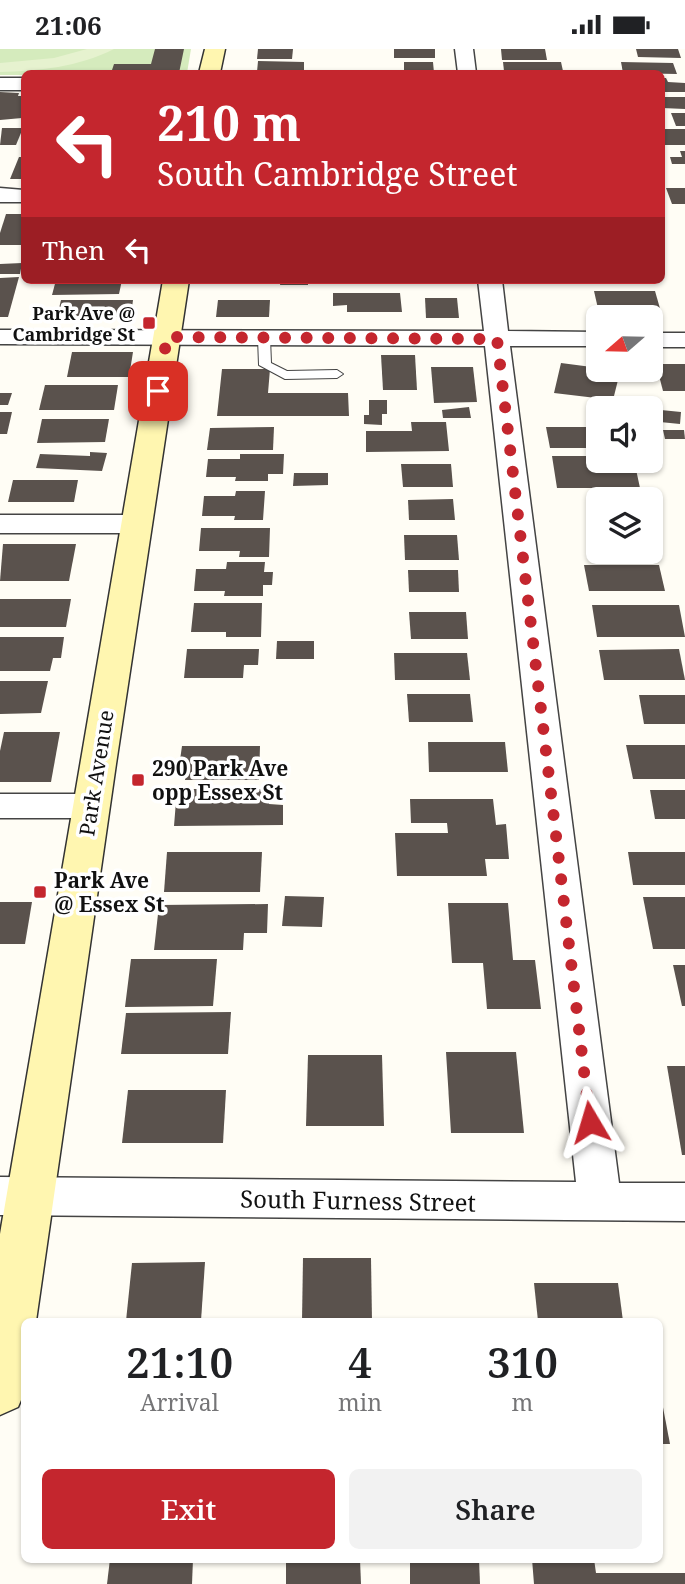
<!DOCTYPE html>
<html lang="en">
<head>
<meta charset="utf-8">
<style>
	:root { --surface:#fff; --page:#f2f2f2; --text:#202124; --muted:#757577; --accent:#c4262e }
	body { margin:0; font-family:"Noto Serif",serif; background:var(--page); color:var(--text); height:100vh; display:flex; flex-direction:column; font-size:26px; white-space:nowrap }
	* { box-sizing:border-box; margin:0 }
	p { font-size:23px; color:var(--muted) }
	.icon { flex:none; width:38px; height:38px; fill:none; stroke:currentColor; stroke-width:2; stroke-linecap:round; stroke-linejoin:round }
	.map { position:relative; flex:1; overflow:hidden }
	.side { position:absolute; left:21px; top:1269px; width:642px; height:245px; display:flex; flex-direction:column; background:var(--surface); border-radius:10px; box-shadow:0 2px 5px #0004 }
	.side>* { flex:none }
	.guide { position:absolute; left:21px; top:21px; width:644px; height:214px; border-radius:10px; box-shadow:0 2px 5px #0004; background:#c4262e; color:#fff; overflow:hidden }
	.needle { width:46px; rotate:250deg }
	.tools { position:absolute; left:586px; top:256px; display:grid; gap:14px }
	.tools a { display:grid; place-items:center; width:77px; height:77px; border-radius:10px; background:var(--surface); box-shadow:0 2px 5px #0004; font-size:35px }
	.pin { position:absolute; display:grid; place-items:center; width:60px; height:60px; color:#fff; margin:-30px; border-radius:14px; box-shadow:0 4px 10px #0006 }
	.me { position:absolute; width:77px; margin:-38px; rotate:353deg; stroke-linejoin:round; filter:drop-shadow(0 0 5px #0008) }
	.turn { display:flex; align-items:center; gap:24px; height:147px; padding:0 21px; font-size:32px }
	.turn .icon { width:91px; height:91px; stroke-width:2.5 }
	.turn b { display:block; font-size:49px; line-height:60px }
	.then { display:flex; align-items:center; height:66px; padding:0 21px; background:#0003; gap:14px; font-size:26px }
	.eta { display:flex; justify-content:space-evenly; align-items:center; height:119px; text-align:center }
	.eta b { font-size:42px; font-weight:600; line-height:49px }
	.button { display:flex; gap:14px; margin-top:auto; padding:14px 21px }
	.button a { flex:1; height:80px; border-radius:10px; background:var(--accent); color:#fff; font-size:28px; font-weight:600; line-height:80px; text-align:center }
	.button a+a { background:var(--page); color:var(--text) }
	.status { display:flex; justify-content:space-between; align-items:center; height:49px; padding:0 35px; background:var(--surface); direction:ltr }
	.status svg { height:19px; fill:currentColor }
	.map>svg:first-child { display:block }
	.green { fill:#d5ebbd }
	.pitch { fill:#e6f2cf }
	.building { fill:#5a524d }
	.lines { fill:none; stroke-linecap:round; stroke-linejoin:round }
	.lane-casing { stroke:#444; stroke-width:2 }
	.street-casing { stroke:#444; stroke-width:3 }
	.secondary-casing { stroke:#333; stroke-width:3 }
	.lane { fill:#fff; fill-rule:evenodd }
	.street { fill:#fff; fill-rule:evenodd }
	.secondary { fill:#fff6b0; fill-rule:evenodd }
	.route { stroke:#c4262e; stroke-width:12; stroke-dasharray:0 21.6 }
	.poi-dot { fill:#c4262e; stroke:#fff; stroke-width:2.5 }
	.labels { text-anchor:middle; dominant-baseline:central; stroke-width:7; stroke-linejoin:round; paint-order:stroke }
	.far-poi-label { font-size:18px; font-weight:bold; fill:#111; stroke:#fff; text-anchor:end }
	.poi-label { font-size:21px; font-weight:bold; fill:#111; stroke:#fff; text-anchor:start }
	.street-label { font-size:21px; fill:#111; stroke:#fff }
	.near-street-label { font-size:24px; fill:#111; stroke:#fff }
</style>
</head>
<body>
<div class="status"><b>21:06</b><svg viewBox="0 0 49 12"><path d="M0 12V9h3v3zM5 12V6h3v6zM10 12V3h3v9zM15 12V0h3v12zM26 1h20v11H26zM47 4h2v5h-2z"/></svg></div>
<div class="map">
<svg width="685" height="1535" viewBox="0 0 685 1535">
	<rect width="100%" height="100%" fill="#fffdf5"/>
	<path class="green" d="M0,0H191L187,24L24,26H0Z"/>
	<path class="pitch" d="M87,0H114C79,18 38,22 0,23V14L54,9Z"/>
	<g class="building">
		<path d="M155,0H184L179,24H111L114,15H151Z"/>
		<path d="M258,0H293L292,10H257Z"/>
		<rect x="394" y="0" width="41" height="9"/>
		<path d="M501,0H545L547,11H502Z"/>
		<path d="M636,0H678L681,9L638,8Z"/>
		<path d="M258,12L304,13V23H257Z"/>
		<path d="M404,13H433L434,24H404Z"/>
		<path d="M503,13H561L563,22L509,24L504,22Z"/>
		<path d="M621,13L673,14L677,25L623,24Z"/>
		<path d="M662,29H666L668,33L685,34V43H662Z"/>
		<path d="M0,43L19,44L18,47H24L22,69L0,71Z"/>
		<path d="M662,48H685V60L662,59Z"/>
		<path d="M671,64H685V77H676Z"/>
		<path d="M2,79H23L16,96H0Z"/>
		<rect x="662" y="80" width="23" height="16"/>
		<path d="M680,102H685V115H672L670,108H682Z"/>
		<path d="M19,108H24V130H10Z"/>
		<path d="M666,139H685V155H672Z"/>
		<path d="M6,165H24V196H0V184Z"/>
		<path d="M22,214L20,225H0V215Z"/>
		<path d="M19,228L8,268H0V229Z"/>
		<path d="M56,231H122L119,245L52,246Z"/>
		<path d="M281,231H308V236H280Z"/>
		<path d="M594,242H655L661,263L599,264Z"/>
		<path d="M333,244H400L402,263H347V256L333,257Z"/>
		<path d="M425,249H457L459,269H426Z"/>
		<path d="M61,251H133L131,268H57Z"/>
		<path d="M218,251H270L269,268H216Z"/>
		<path d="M72,303H133L129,328H67Z"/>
		<path d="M381,306H415L417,341H383Z"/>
		<path d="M561,314L607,320L606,329L618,331L613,351L554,344Z"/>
		<path d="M656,315H685V342H663Z"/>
		<path d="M431,318H473L477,353L434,354Z"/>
		<path d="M222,320H270L268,344H348L349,367H217Z"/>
		<path d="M45,336H118L114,361H39Z"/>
		<path d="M0,344H12L8,356H0Z"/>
		<path d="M369,351H387V365H382V376L364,375V366H369Z"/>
		<path d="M469,358L471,369H443L442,361Z"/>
		<path d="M661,361L681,363L680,375L660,373Z"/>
		<path d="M0,363H12L7,385H0Z"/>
		<path d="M42,370H109L105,393L37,394Z"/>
		<path d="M411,373H446L449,402L366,403V382H412Z"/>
		<path d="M274,378L273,401H207L210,379Z"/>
		<path d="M546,378H598V399H550Z"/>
		<path d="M663,381H684L685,390H665Z"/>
		<path d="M90,403L107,404L102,422L36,419L40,405L90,407Z"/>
		<path d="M240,405H284L283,425H268V432H235L236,428H206L208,410H240Z"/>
		<path d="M552,407H598V411H634L640,439H557Z"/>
		<path d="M401,415H451L453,438H403Z"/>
		<path d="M294,424H328V436L293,437Z"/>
		<path d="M13,431H78L74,453H8Z"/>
		<path d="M236,442H265L263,471H234L235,467H202L204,447H235Z"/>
		<path d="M453,450L455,471H409L408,451Z"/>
		<path d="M586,458H598V503H594Z"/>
		<path d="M201,479H270L269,508H239L240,502H199Z"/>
		<path d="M404,486H457L459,511H405Z"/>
		<path d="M3,495H76L69,532H0Z"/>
		<path d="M227,513H265L264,523H273L272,536H263V547H224L225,542H194L196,520H226Z"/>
		<path d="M584,516H659L665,542H589Z"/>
		<path d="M408,521H458L459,543H409Z"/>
		<path d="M0,550H71L66,578H0Z"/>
		<path d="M194,554H262L261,588H226V583H191Z"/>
		<path d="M592,556H679L685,588H597Z"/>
		<path d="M409,563H466L468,590H411Z"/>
		<path d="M0,588H64L61,609H53L50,622H0Z"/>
		<path d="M277,592H314V610H276Z"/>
		<path d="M187,600H259L258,616H244L243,629H184Z"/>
		<path d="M679,600L685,631H604L599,601Z"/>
		<path d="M394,604H467L470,631H395Z"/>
		<path d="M0,632H48L41,664L0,665Z"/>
		<path d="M407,645H470L473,673H409Z"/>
		<path d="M639,646H685V675H644Z"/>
		<path d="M4,683H60L51,733H0V702Z"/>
		<path d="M428,693H505L508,723H429Z"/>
		<path d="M626,696H685V730H633Z"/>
		<path d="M182,697H260L259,731H185L187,711H180Z"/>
		<path d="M177,740H270L269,755L283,756V776L174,777Z"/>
		<path d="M650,741H685V770H655Z"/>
		<path d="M410,750H493L496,776L506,775L509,810H485L487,827H397L395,784H448L447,774H411Z"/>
		<path d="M167,803H262L260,843H164Z"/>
		<path d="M628,803H685V836H633Z"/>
		<path d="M285,847L324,848L322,878L282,877Z"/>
		<path d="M643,848H685V900H653Z"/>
		<path d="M0,853H32L25,895H0Z"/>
		<path d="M448,854H508L513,911H535L541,960H487L483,914H452Z"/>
		<path d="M268,855L267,884H244L243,901H154L159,856Z"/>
		<path d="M131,910H217L213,957L125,958Z"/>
		<path d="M673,916H685V957H682Z"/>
		<path d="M231,963L228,1005H121L126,964Z"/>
		<path d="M446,1003H516L524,1084H451Z"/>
		<path d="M308,1006H382L384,1077H306Z"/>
		<path d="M667,1017H685V1106H682Z"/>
		<path d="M128,1041H226L223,1094H122Z"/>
		<path d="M303,1209H371L372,1272H302Z"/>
		<path d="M205,1213L201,1272H126L132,1214Z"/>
		<path d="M534,1234H618L623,1272H538Z"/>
		<path d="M661,1348L670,1395H660Z"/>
		<path d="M110,1510H193L192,1535H107Z"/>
		<path d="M286,1510H360L361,1535H286Z"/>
		<path d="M410,1510H479L480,1535H410Z"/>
		<path d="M532,1510H594L596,1524H685V1535H534Z"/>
	</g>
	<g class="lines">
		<g class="lane-casing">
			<path id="lane" d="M264,285L270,289L271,314L287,322L337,321L343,325L337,329L285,330L259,316L258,289Z"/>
		</g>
		<g class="street-casing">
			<g id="street">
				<path d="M455,0H473L476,24H458Z"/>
				<rect x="0" y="29" width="24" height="12"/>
				<path d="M0,139L24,141V153H0Z"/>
				<path d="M478,231H502L508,282L598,283V297H510L619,1134H685V1172L0,1166V1128L576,1133L485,297L0,295V281L484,282Z"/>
				<rect x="651" y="284" width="34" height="14"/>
				<path d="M0,466H136L146,469L150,475L146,481L136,484H0Z"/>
				<path d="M0,745H90L102,748L107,757L102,766L90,769H0Z"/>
			</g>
		</g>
		<g class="secondary-casing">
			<g id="secondary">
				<path d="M205,0H225L220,24H199Z"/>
				<path d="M163,231H189L116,715L36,1272H24V1344L18,1358L0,1366V1185Z"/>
			</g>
		</g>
		<use href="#lane" class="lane"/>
		<use href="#street" class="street"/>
		<use href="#secondary" class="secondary"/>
	</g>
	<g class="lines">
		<path class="route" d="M158,342L167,288L497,290L590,1073"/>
	</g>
	<g class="poi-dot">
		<rect x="142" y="267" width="14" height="14" rx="3.5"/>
		<rect x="131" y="724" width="14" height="14" rx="3.5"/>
		<rect x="33" y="836" width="14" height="14" rx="3.5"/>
	</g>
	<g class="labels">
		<g class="far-poi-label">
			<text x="135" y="264">Park Ave @<tspan x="135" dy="21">Cambridge St</tspan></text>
		</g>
		<g class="poi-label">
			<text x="152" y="719">290 Park Ave<tspan x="152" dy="24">opp Essex St</tspan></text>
			<text x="54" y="831">Park Ave<tspan x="54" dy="24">@ Essex St</tspan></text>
		</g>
		<g class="street-label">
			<text transform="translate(96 724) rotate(-81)">Park Avenue</text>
		</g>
		<g class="near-street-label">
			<text transform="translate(358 1151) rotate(1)">South Furness Street</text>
		</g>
	</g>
</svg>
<div class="tools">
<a><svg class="needle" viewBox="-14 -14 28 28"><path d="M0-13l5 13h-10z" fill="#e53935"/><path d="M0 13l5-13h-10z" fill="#757577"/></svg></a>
<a><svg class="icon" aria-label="sound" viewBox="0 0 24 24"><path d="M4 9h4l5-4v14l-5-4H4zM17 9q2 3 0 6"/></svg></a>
<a><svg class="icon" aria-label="layers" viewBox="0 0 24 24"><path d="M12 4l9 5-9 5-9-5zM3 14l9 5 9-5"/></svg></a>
</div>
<div class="pin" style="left:158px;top:342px;background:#d93025"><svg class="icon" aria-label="arrive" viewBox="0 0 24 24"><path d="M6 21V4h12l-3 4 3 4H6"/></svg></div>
<svg class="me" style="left:590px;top:1073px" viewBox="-20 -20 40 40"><path d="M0-17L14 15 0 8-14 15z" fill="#c4262e" stroke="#fff" stroke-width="4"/></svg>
<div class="guide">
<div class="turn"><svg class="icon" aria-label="left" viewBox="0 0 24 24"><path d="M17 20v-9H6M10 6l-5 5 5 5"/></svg><div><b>210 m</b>South Cambridge Street</div></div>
<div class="then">Then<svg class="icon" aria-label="left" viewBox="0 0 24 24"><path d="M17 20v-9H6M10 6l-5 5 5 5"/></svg></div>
</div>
<section class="side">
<div class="eta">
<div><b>21:10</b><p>Arrival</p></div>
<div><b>4</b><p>min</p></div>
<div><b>310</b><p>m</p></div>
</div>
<div class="button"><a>Exit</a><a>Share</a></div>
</section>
</div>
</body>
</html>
